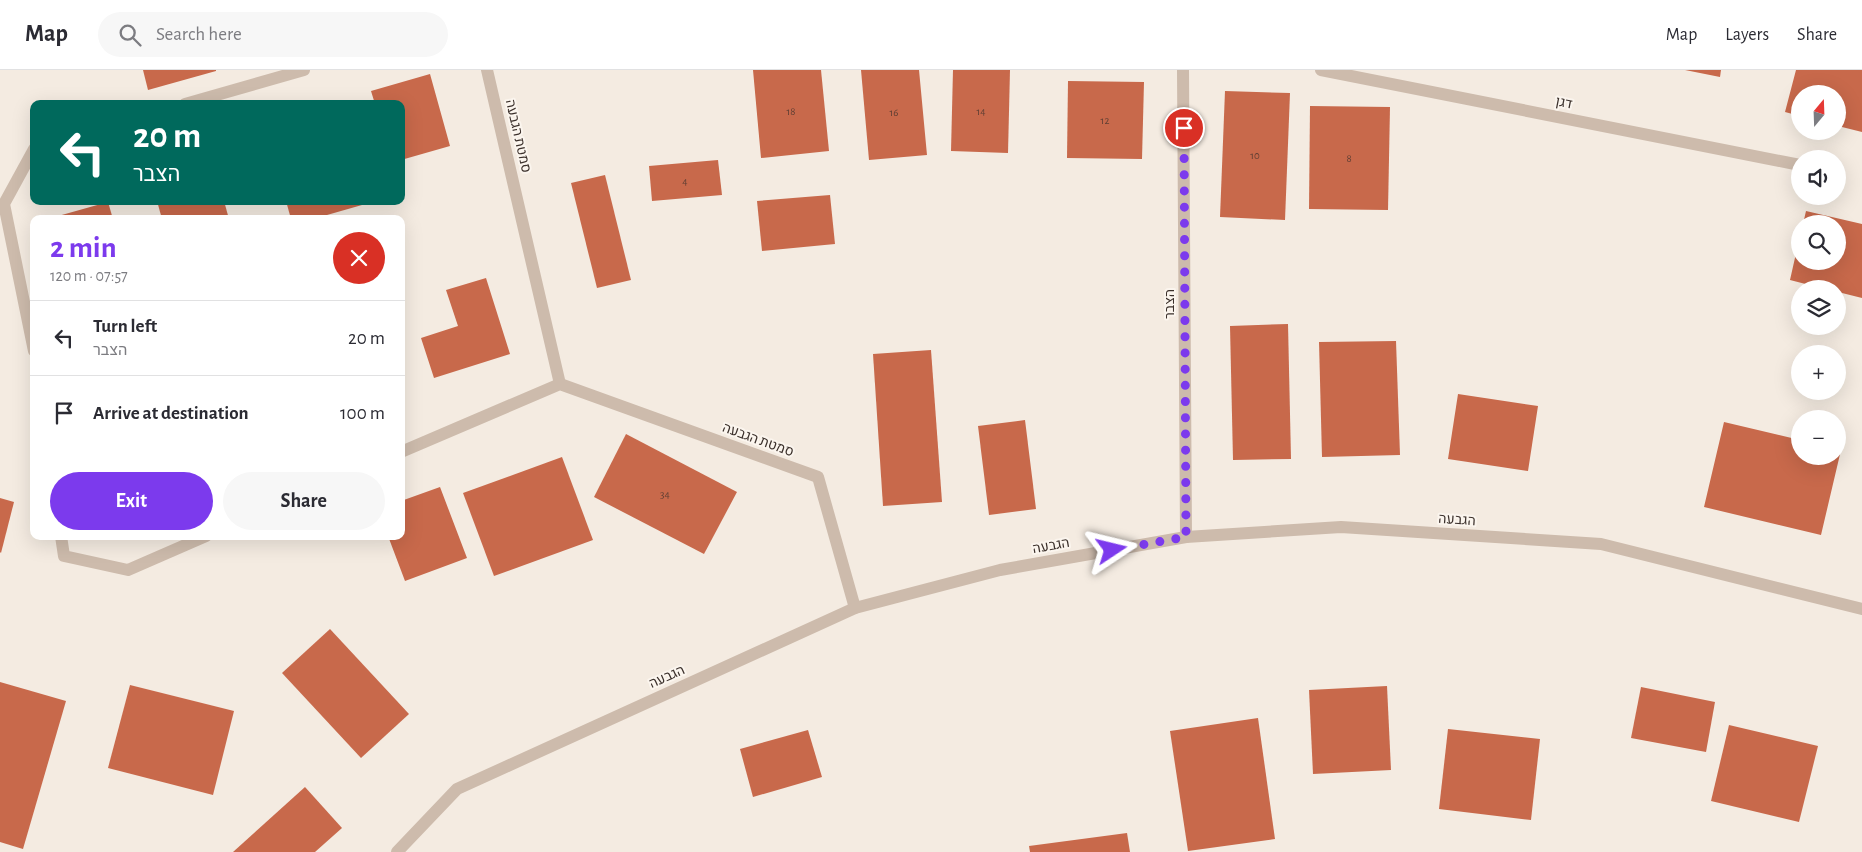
<!DOCTYPE html>
<html lang="en">
<head>
<meta charset="utf-8">
<style>
	:root { --surface:#fff; --page:#f7f7f7; --text:#2b2b33; --muted:#7c7c81; --line:#e1e1e2; --accent:#7c3aed }
	body { margin:0; font-family:"Alegreya Sans",Heebo,sans-serif; background:var(--page); color:var(--text); height:100vh; display:flex; flex-direction:column; font-size:19px; white-space:nowrap }
	* { box-sizing:border-box; margin:0 }
	p { font-size:16px; color:var(--muted) }
	.icon { flex:none; width:28px; height:28px; fill:none; stroke:currentColor; stroke-width:2; stroke-linecap:round; stroke-linejoin:round }
	.map { position:relative; flex:1; overflow:hidden }
	.sheet { position:absolute; left:30px; top:145px; width:375px; height:325px; display:flex; flex-direction:column; background:var(--surface); border-radius:10px; box-shadow:0 5px 20px #0002 }
	.sheet>* { flex:none }
	.banner { position:absolute; left:30px; top:30px; width:375px; height:105px; border-radius:10px; box-shadow:0 5px 20px #0002; background:#00695c; color:#fff; overflow:hidden }
	.needle { width:32px; rotate:19deg }
	.controls { position:absolute; left:1791px; top:15px; display:grid; gap:10px }
	.controls a { display:grid; place-items:center; width:55px; height:55px; border-radius:50%; background:var(--surface); box-shadow:0 5px 20px #0002; font-size:25px }
	.pin { position:absolute; display:grid; place-items:center; width:42px; height:42px; color:#fff; margin:-21px; border:2px solid #fff; border-radius:50%; box-shadow:0 1px 5px #0007 }
	.me { position:absolute; width:55px; margin:-28px; rotate:80deg; stroke-linejoin:round; filter:drop-shadow(0 0 4px #0008) }
	.turn { display:flex; align-items:center; gap:18px; height:105px; padding:0 20px; font-size:22px }
	.turn .icon { width:65px; height:65px; stroke-width:2.5 }
	.turn b { display:block; font-size:35px; line-height:42px }
	.round { display:grid; place-items:center; flex:none; width:52px; height:52px; border-radius:26px; background:var(--page) }
	.overview { display:flex; align-items:center; justify-content:space-between; height:85px; padding:0 20px }
	h1 { font-size:30px; font-weight:700; line-height:38px; color:var(--accent) }
	.cta { display:flex; gap:10px; margin-top:auto; padding:10px 20px }
	.cta a { flex:1; height:58px; border-radius:30px; background:var(--accent); color:#fff; font-size:20px; font-weight:700; line-height:58px; text-align:center }
	.cta a+a { background:var(--page); color:var(--text) }
	ul { padding:0; list-style:none }
	li { display:flex; align-items:center; gap:15px; height:75px; padding:0 20px; border-top:1px solid var(--line) }
	li div { flex:1 }
	li b { display:block; font-size:19px }
	li em { font-style:normal }
	header { display:flex; align-items:center; gap:30px; box-sizing:border-box; height:70px; padding:0 25px; background:var(--surface); border-bottom:1px solid var(--line) }
	header strong { font-size:24px }
	nav { display:flex; gap:28px; margin-inline-start:auto; font-size:18px }
	.search { width:350px; height:45px; background:var(--page); display:flex; align-items:center; gap:12px; box-sizing:border-box; padding:0 18px; border-radius:28px; color:var(--muted); font-size:19px }
	.map>svg:first-child { display:block }
	.building { fill:#c8694b }
	.lines { fill:none; stroke-linecap:round; stroke-linejoin:round }
	.minor { stroke:#cdbbac; stroke-width:12 }
	.route { stroke:#7c3aed; stroke-width:9; stroke-dasharray:0 16.2 }
	.labels { text-anchor:middle; dominant-baseline:central; stroke-width:4; stroke-linejoin:round; paint-order:stroke }
	.number-label { font-size:11px; fill:#5e3e33 }
	.street-label { font-size:14px; fill:#3b302b; stroke:#fbf5ee }
</style>
</head>
<body>
<header>
<strong>Map</strong>
<div class="search"><svg class="icon" aria-label="search" viewBox="0 0 24 24"><circle cx="10" cy="10" r="6"/><path d="M15 15l6 6"/></svg>Search here</div>
<nav><a>Map</a><a>Layers</a><a>Share</a></nav>
</header>
<div class="map">
<svg width="1862" height="782" viewBox="0 0 1862 782">
	<rect width="100%" height="100%" fill="#f4ebe1"/>
	<g class="building">
		<path d="M143,0H216V1L148,20Z"/>
		<path d="M753,0H821L829,81L761,88Z"/>
		<path d="M861,0H919L927,85L869,90Z"/>
		<path d="M953,0H1010L1008,83L951,81Z"/>
		<path d="M1685,0H1721L1720,7Z"/>
		<path d="M1796,0H1862V62L1838,56V24H1800V46L1785,42Z"/>
		<path d="M430,4L450,76L401,90V34H375L371,21Z"/>
		<path d="M1068,11L1144,12L1142,89L1067,88Z"/>
		<path d="M1225,21L1290,23L1285,150L1220,147Z"/>
		<path d="M1310,36L1390,37L1388,140L1309,139Z"/>
		<path d="M718,90L722,125L652,131L649,96Z"/>
		<path d="M605,105L631,210L597,218L571,113Z"/>
		<path d="M830,125L835,174L762,181L757,131Z"/>
		<path d="M157,131H224L229,149H162Z"/>
		<path d="M286,131H361L362,135L313,149H291Z"/>
		<path d="M108,132L113,149H51V148Z"/>
		<path d="M1806,141L1862,154V228L1838,222V219H1825L1790,210L1799,170L1800,191H1838V154H1803Z"/>
		<path d="M486,208L510,284L434,308L421,268L458,256L446,220Z"/>
		<path d="M1288,254L1291,389L1233,390L1230,256Z"/>
		<path d="M1396,271L1400,385L1322,387L1319,272Z"/>
		<path d="M931,280L942,432L883,436L873,284Z"/>
		<path d="M1458,324L1538,336L1528,401L1448,389Z"/>
		<path d="M1025,350L1036,439L989,445L978,356Z"/>
		<path d="M1724,352L1800,370V386H1838V379L1841,380L1821,465L1704,437Z"/>
		<path d="M626,364L737,422L704,484L594,427Z"/>
		<path d="M562,387L593,470L494,506L463,423Z"/>
		<path d="M440,417L467,488L405,511L388,466H401V431Z"/>
		<path d="M0,428L14,432L1,483L0,482Z"/>
		<path d="M330,559L409,644L361,688L282,603Z"/>
		<path d="M0,612L66,631L23,779L0,772Z"/>
		<path d="M130,615L234,641L213,725L108,698Z"/>
		<path d="M1387,616L1391,700L1313,704L1309,620Z"/>
		<path d="M1641,617L1715,632L1706,682L1631,668Z"/>
		<path d="M1258,648L1275,769L1188,781L1170,661Z"/>
		<path d="M1729,655L1818,676L1799,752L1711,731Z"/>
		<path d="M1448,659L1540,669L1531,750L1439,739Z"/>
		<path d="M808,660L822,707L753,727L740,679Z"/>
		<path d="M305,717L342,758L315,782H233Z"/>
		<path d="M1127,763L1130,782H1030L1029,776Z"/>
	</g>
	<g class="lines">
		<g class="minor">
			<path d="M487,0L560,314"/>
			<path d="M1183,0L1186,467"/>
			<path d="M1321,0L1800,95"/>
			<path d="M185,34L304,0"/>
			<path d="M34,79L4,134L34,281"/>
			<path d="M401,382L560,314L818,407L855,538"/>
			<path d="M61,466L64,486L128,500L206,466"/>
			<path d="M397,782L457,719L855,538L1000,500L1186,467L1341,457L1601,474L1862,539"/>
		</g>
	</g>
	<g class="lines">
		<path class="route" d="M1112,480L1186,467L1184,58"/>
	</g>
	<g class="labels">
		<g class="number-label">
			<text x="791" y="41">18</text>
			<text x="981" y="41">14</text>
			<text x="894" y="42">16</text>
			<text x="1105" y="50">12</text>
			<text x="1255" y="85">10</text>
			<text x="1349" y="88">8</text>
			<text x="685" y="111">4</text>
			<text x="665" y="424">34</text>
		</g>
		<g class="street-label">
			<text transform="translate(1564 33) rotate(11)">דגן</text>
			<text transform="translate(518 66) rotate(77)">סמטת הגבעה</text>
			<text transform="translate(1170 234) rotate(-90)">הצבר</text>
			<text transform="translate(758 370) rotate(20)">סמטת הגבעה</text>
			<text transform="translate(1457 450) rotate(4)">הגבעה</text>
			<text transform="translate(1051 476) rotate(-10)">הגבעה</text>
			<text transform="translate(667 607) rotate(-24)">הגבעה</text>
		</g>
	</g>
</svg>
<div class="controls">
<a><svg class="needle" viewBox="-14 -14 28 28"><path d="M0-13l5 13h-10z" fill="#e53935"/><path d="M0 13l5-13h-10z" fill="#7c7c81"/></svg></a>
<a><svg class="icon" aria-label="sound" viewBox="0 0 24 24"><path d="M4 9h4l5-4v14l-5-4H4zM17 9q2 3 0 6"/></svg></a>
<a><svg class="icon" aria-label="search" viewBox="0 0 24 24"><circle cx="10" cy="10" r="6"/><path d="M15 15l6 6"/></svg></a>
<a><svg class="icon" aria-label="layers" viewBox="0 0 24 24"><path d="M12 4l9 5-9 5-9-5zM3 14l9 5 9-5"/></svg></a>
<a>+</a>
<a>−</a>
</div>
<div class="pin" style="left:1184px;top:58px;background:#d93025"><svg class="icon" aria-label="arrive" viewBox="0 0 24 24"><path d="M6 21V4h12l-3 4 3 4H6"/></svg></div>
<svg class="me" style="left:1112px;top:480px" viewBox="-20 -20 40 40"><path d="M0-17L14 15 0 8-14 15z" fill="#7c3aed" stroke="#fff" stroke-width="4"/></svg>
<div class="banner">
<div class="turn"><svg class="icon" aria-label="left" viewBox="0 0 24 24"><path d="M17 20v-9H6M10 6l-5 5 5 5"/></svg><div><b>20 m</b>הצבר</div></div>
</div>
<section class="sheet">
<div class="overview"><div><h1>2 min</h1><p>120 m · 07:57</p></div><a class="round" style="background:#d93025;color:#fff"><svg class="icon" aria-label="close" viewBox="0 0 24 24"><path d="M6 6l12 12M18 6L6 18"/></svg></a></div>
<ul>
<li><svg class="icon" aria-label="left" viewBox="0 0 24 24"><path d="M17 20v-9H6M10 6l-5 5 5 5"/></svg><div><b>Turn left</b><p>הצבר</p></div><em>20 m</em></li>
<li><svg class="icon" aria-label="arrive" viewBox="0 0 24 24"><path d="M6 21V4h12l-3 4 3 4H6"/></svg><div><b>Arrive at destination</b></div><em>100 m</em></li>
</ul>
<div class="cta"><a>Exit</a><a>Share</a></div>
</section>
</div>
</body>
</html>
